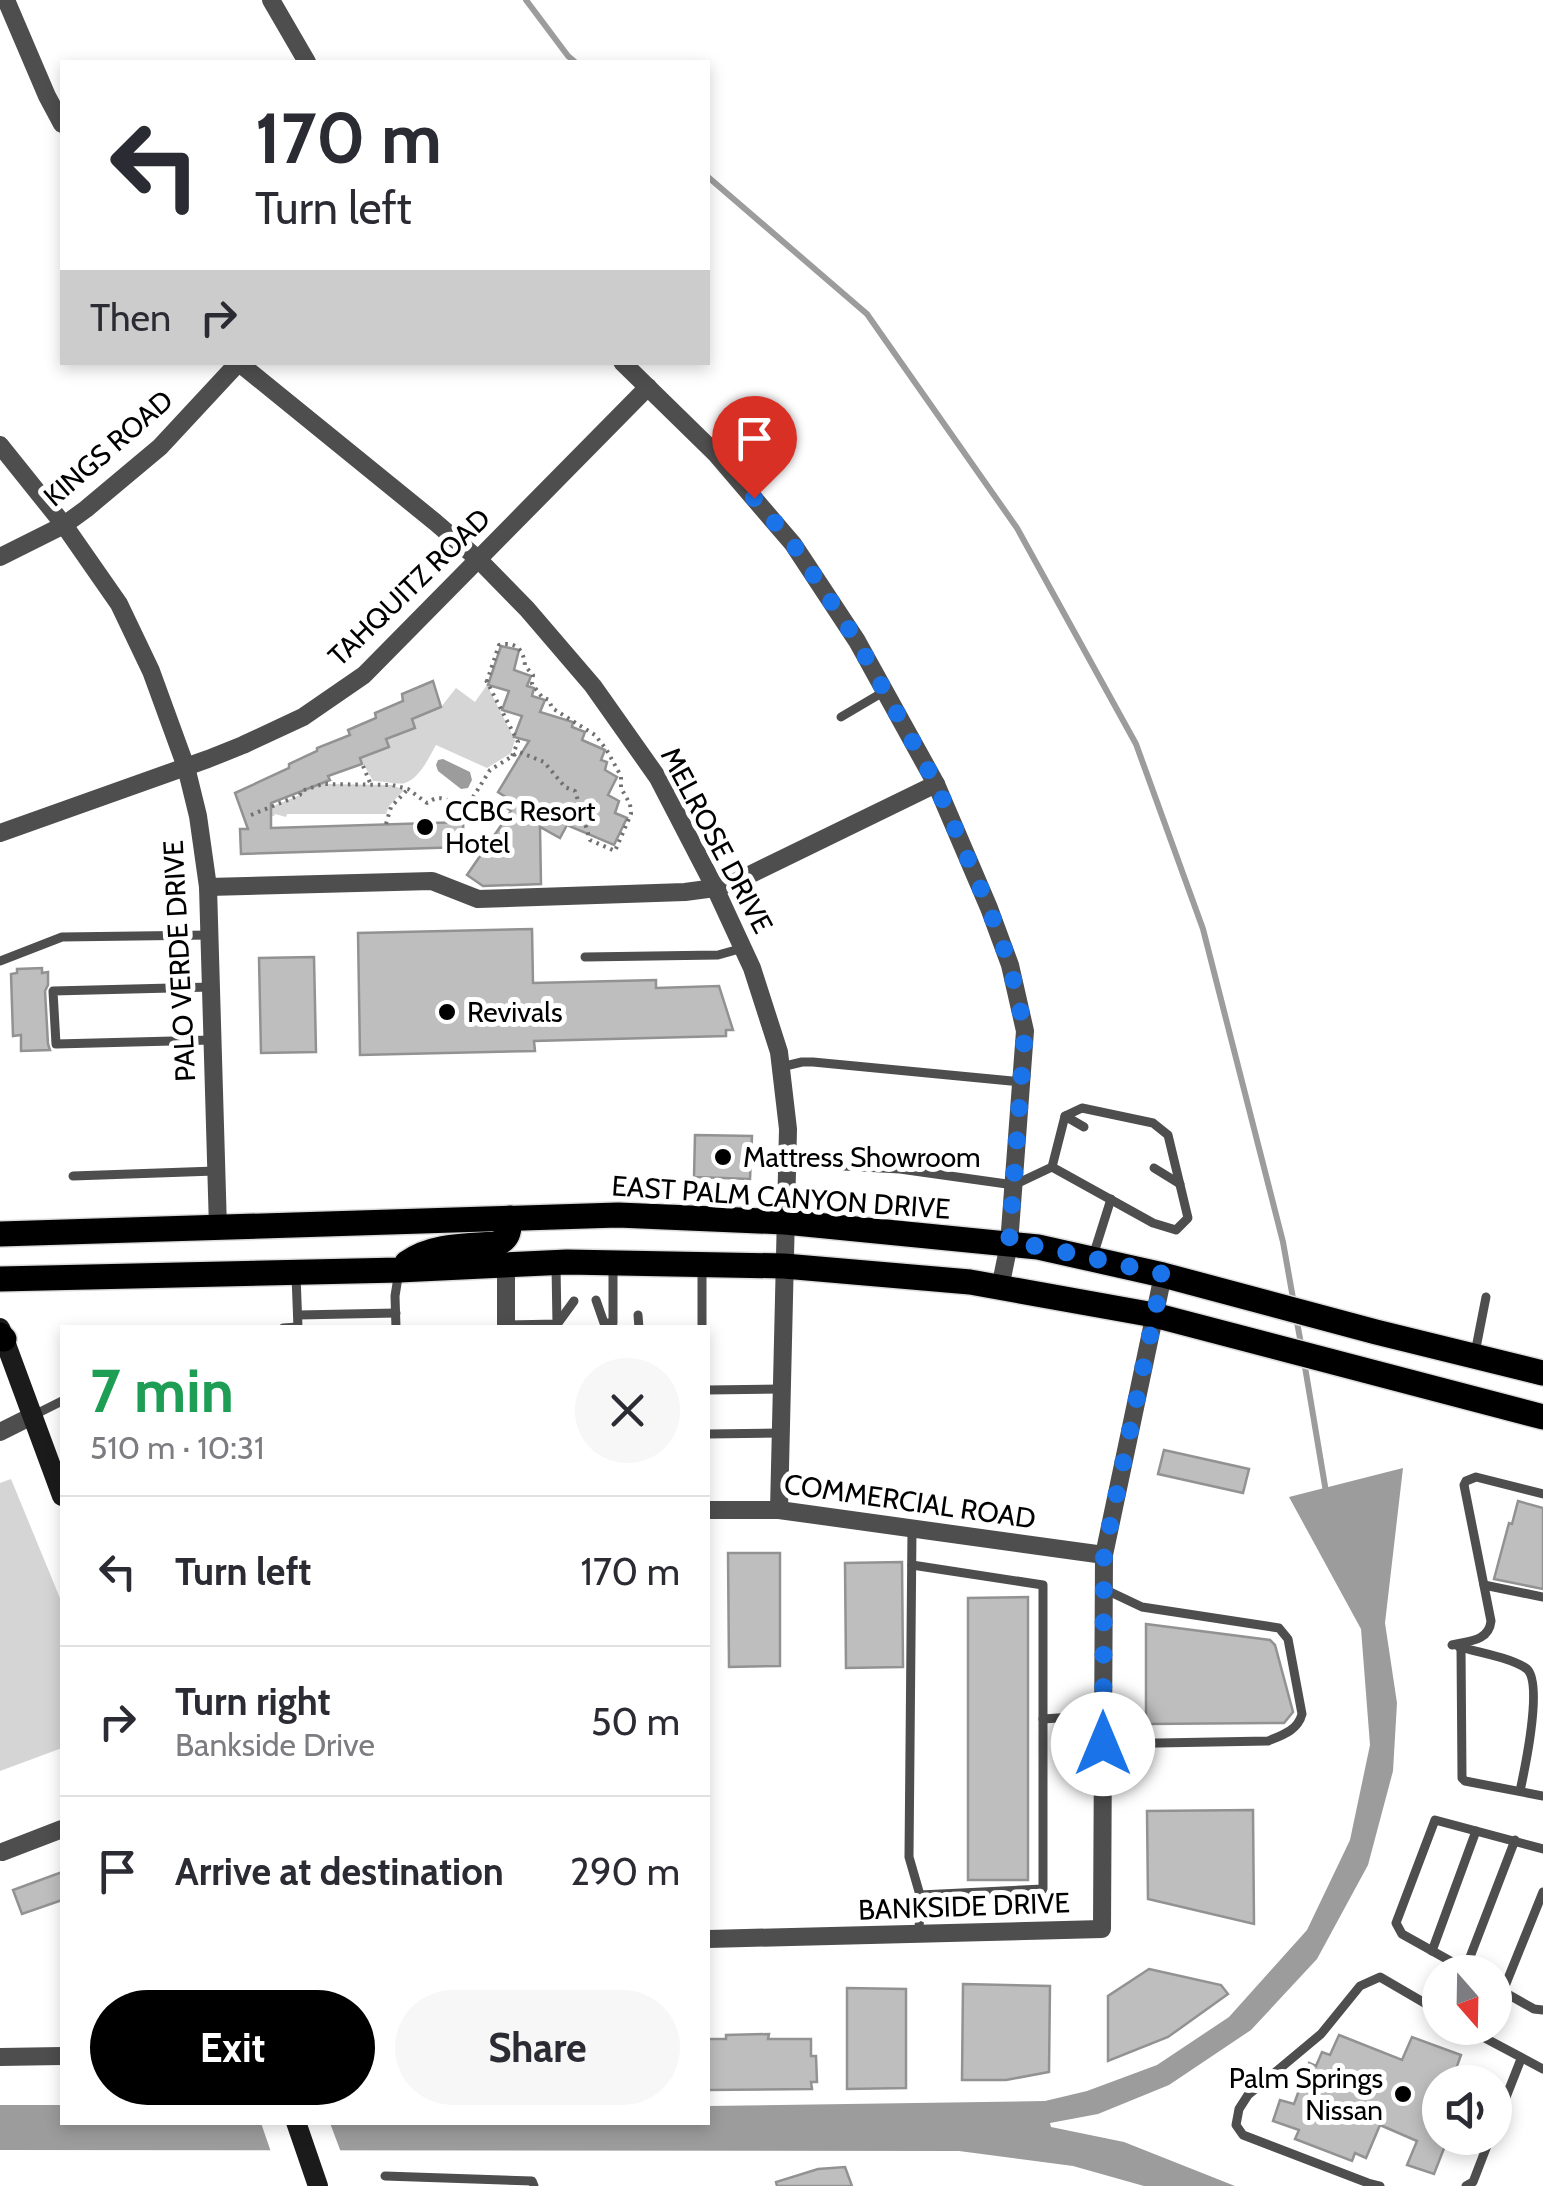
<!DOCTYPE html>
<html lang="en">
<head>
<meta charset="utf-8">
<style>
	:root { --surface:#fff; --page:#f7f7f7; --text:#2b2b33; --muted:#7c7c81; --line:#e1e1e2; --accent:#000 }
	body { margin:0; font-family:Cabin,sans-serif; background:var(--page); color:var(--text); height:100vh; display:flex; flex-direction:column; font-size:38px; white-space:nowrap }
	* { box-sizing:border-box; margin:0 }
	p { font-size:32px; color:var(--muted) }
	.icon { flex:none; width:55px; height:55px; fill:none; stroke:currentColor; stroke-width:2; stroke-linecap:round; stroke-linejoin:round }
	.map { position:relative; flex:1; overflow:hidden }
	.panel { position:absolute; left:60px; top:1325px; width:650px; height:800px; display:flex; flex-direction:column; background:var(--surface); border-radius:0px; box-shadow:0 5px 15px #0003 }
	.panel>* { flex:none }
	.guide { position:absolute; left:60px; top:60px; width:650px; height:305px; border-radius:0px; box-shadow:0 5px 15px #0003; background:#fff; color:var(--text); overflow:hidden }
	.needle { width:65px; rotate:160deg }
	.fabs { position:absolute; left:1422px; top:1955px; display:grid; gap:20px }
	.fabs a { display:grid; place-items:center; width:90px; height:90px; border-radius:50%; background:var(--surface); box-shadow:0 5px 15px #0003; font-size:50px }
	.pin { position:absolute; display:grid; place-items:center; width:85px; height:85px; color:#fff; margin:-102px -42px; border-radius:50% 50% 50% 0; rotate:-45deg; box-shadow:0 0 10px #0007 }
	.pin .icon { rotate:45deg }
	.me { position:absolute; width:110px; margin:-55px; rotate:0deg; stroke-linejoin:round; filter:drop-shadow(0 0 8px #0008) }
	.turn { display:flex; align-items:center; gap:35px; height:210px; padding:0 30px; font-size:45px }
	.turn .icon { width:130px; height:130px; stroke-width:2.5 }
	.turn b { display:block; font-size:70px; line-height:85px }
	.then { display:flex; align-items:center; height:95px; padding:0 30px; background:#0003; gap:20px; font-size:38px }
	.round { display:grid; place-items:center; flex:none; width:105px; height:105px; border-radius:52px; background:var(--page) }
	.summary { display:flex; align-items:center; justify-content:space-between; height:170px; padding:0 30px }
	h1 { font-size:60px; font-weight:700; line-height:75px; color:#1e9e55 }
	.cta { display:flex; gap:20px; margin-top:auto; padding:20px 30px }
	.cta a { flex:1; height:115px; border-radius:60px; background:var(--accent); color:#fff; font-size:40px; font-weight:700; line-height:115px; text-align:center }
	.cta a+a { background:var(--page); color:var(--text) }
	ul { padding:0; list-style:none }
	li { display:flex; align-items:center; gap:30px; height:150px; padding:0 30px; border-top:2px solid var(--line) }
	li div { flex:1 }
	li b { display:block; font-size:38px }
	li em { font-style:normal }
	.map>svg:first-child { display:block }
	.green { fill:#d5d5d5 }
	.water { fill:#9c9c9c }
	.pier { fill:#fff }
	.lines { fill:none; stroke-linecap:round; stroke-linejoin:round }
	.stream { stroke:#9c9c9c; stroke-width:6 }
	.building { fill:#bebebe; stroke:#929292; stroke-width:2.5 }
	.primary-casing { stroke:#dbdbdb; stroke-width:28 }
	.path { stroke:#707070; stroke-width:4; stroke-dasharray:2.5 5; stroke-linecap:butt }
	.lane { stroke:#4e4e4e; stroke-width:9 }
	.street { stroke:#4e4e4e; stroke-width:18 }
	.secondary { stroke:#1b1b1b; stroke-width:20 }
	.primary { stroke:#000; stroke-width:25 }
	.route { stroke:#1a73e8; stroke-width:18; stroke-dasharray:0 32.4 }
	.poi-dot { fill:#000; stroke:#fff; stroke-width:4 }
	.labels { text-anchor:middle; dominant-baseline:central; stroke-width:10; stroke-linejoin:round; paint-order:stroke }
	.street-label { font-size:28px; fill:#000; stroke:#fff }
	.poi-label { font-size:28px; fill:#000; stroke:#fff; text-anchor:start }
</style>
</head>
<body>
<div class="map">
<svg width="1543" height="2186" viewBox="0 0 1543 2186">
	<rect width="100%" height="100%" fill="#fff"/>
	<g class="green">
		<path d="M487,685L515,740L511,753L487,768L436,745C429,757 420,778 405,783C400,785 381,781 373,781L360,758L388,747L386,739L414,729L412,719L441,707L456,688L475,702Z"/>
		<path d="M323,784L392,785L404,790L389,806L386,814H287L286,817L275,814L274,816L251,815L300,795L301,791Z"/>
		<path d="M11,1479L62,1603V1748L0,1771V1483Z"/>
	</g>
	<g class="water">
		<path d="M443,759L470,772L472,780L468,788L461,789L438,771L436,765L438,760Z"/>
		<path d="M1403,1468L1385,1623L1397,1703L1393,1771L1368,1865L1317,1959L1251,2030L1169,2085L1098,2114L1050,2123L1051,2127L1124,2142L1235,2186H1144L1073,2166L959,2151L0,2150V2105H62V2122H708V2106L1045,2101L1087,2091L1157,2065L1229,2017L1307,1930L1350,1840L1370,1745L1361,1629L1289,1497Z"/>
	</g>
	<path class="pier" d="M261,2123H330L342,2155H272Z"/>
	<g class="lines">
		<g class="stream">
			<path d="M526,0L568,56L575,62"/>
			<path d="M708,177L867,314L1017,528L1136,744L1203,929L1283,1242L1294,1304"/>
			<path d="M1296,1317L1302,1349"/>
			<path d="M1304,1361L1326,1492"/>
		</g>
	</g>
	<g class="building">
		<path d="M501,646L519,650L514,670L531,676L527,686L534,688L532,696L545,700L540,712L573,722L572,727L585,732L582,740L605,750L601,760L607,762L605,770L617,777L608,795L619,801L615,813L627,818L614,845L567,825L560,838L540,827L541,884L483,886L467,875L511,811L507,808L512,801L498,792L529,741L514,737L522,716L502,710L509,691L488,685Z"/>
		<path d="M433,681L441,707L412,719L415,728L386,739L389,747L360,758L362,764L328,776L330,780L271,803V828L463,822L464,847L241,854L240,829H248L235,793L289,768V764L317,751V748L350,735L348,730L376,718L375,713L403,701L402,694Z"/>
		<path d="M532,929L533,983L656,980V988L719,986L733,1030H726V1036L534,1041L535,1051L360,1055L358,933Z"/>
		<path d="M314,957L316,1052L261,1053L259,958Z"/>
		<path d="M42,968V973L48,972V985L45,991L48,1044L50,1050L21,1051V1035L13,1036L11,974L17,973V969Z"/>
		<path d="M695,1135L752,1136L750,1179L694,1177Z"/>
		<path d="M1164,1450L1249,1469L1243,1493L1158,1474Z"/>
		<path d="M1518,1501L1543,1508V1589L1494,1579L1509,1523L1512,1524Z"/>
		<path d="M728,1553H780V1666L729,1667Z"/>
		<path d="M902,1562L903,1667L846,1668L845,1563Z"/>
		<path d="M1028,1597V1880H968V1598Z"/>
		<path d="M1146,1624L1270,1640L1275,1645L1293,1712L1284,1723L1146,1724Z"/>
		<path d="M1253,1810L1254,1924L1148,1899L1147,1811Z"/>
		<path d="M62,1872V1900L22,1914L13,1890Z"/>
		<path d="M1149,1969L1221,1985L1228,1994L1168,2037L1108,2061V1996Z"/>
		<path d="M963,1984L1050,1986L1049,2072L1006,2080H962Z"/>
		<path d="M847,1988L906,1989V2088L847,2089Z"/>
		<path d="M769,2034L768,2039H811V2056H816L817,2082H811L812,2089L708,2090V2039H726V2035Z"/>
		<path d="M1339,2035L1402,2060L1412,2037L1461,2055L1452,2080L1447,2079L1446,2082H1440V2138H1448L1434,2174L1407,2165L1417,2141L1380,2125L1366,2158L1355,2153L1352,2161L1295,2139L1299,2130L1273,2121L1280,2100L1294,2104L1309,2063L1316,2066L1322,2052L1330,2055Z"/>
		<path d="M845,2167L852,2186H777L776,2182L818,2169Z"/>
	</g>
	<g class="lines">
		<g class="primary-casing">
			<g id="primary">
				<path d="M0,1234L618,1215L785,1222L1038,1247L1163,1275L1376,1332L1543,1373"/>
				<path d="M407,1263C432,1245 466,1246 496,1244C509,1239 509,1231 510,1218"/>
				<path d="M0,1279L399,1270L567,1262L784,1266L970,1282L1154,1315L1543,1417"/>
				<path d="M0,1335L4,1339"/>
			</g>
		</g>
		<g class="path">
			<path d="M486,680L518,742L512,756"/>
			<path d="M363,766L371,785"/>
			<path d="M465,810L490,770L519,752L544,762L565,787L575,791L590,840L615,851L631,814L630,804L621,788V776L606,749L595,735L552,708L549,700L542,697L532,684L533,675L525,666C524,650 516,641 499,645L487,681"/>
			<path d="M251,815L300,795L301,791L323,784L392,785L408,789L427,803C442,792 450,802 465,810L463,819L495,817"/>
			<path d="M386,824L391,807L408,789"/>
		</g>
		<g class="lane">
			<path d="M841,717L885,691"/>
			<path d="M585,957L718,955L743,948"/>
			<path d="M0,961L62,937L210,935"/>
			<path d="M211,987L53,991L56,1044L212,1040"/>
			<path d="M781,1067L802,1062H813L1022,1082"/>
			<path d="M1082,1108L1153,1123L1168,1135L1188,1218L1176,1230L1153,1223L1052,1167L1065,1116Z"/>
			<path d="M1065,1116L1084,1127"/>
			<path d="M787,1163L900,1169L1014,1185L1052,1167"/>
			<path d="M1154,1168L1180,1184"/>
			<path d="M73,1176L215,1171"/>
			<path d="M1093,1256L1111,1199"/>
			<path d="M296,1275L298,1328"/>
			<path d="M596,1300L604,1323H613V1263"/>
			<path d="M298,1315L396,1313"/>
			<path d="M638,1315L639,1328"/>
			<path d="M558,1323L574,1301"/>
			<path d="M506,1325L557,1324L556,1266"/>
			<path d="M283,1328L298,1327"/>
			<path d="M396,1328L395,1296L399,1271"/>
			<path d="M702,1328V1265"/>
			<path d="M1475,1353L1486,1297"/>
			<path d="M708,1390L782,1389"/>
			<path d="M34,1415L62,1401"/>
			<path d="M708,1434L781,1433"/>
			<path d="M912,1530L909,1857L920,1895"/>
			<path d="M912,1565L1043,1585V1719"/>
			<path d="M1484,1585L1543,1597"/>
			<path d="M1452,1645C1469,1641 1489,1641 1491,1621L1464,1485L1466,1481L1476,1477L1543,1494"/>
			<path d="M1459,1647C1478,1652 1512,1658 1527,1669C1543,1684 1525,1768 1520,1791"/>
			<path d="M1461,1647L1462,1778L1465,1781L1543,1796"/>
			<path d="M1103,1744L1268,1741C1283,1735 1298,1730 1302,1714L1288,1639L1279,1628L1142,1607L1104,1589"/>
			<path d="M919,1934L920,1895L1043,1889V1719L1103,1715"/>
			<path d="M1432,1951L1476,1831"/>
			<path d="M1465,1970L1515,1840"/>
			<path d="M1470,1972L1402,1934L1396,1923L1435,1820L1543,1849"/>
			<path d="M1495,1987L1534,2009L1543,2010"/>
			<path d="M1503,1991L1543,1892"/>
			<path d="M1466,2028L1543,2069"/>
			<path d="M1495,2125L1521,2059"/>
			<path d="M385,2176L532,2181L534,2186"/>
			<path d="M1380,2186L1368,2183L1243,2135L1236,2125L1239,2109L1248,2095L1321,2034L1360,1986L1380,1977L1440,2012"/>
			<path d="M1466,2186L1473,2182L1490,2138"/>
		</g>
		<g class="street">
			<path d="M6,0L47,96L62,124"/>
			<path d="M271,0L307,62"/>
			<path d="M238,362L435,522L479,560L527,609L593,686L658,778L715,888L752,968L779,1052L788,1129L779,1510"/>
			<path d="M622,362L715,453L793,544L857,641L936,784L989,908L1010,965L1025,1031L1009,1244L1000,1288"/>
			<path d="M0,445L64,525L119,604L151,671L186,767L198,816L208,887L218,1228"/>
			<path d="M0,557L64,525L86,509L160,447L239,362"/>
			<path d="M0,833L208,759L243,745L303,717L364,675L648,387"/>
			<path d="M208,887L432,881L478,899L685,892L715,888L737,881L936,784"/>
			<path d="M506,1266V1328"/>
			<path d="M0,1432L32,1416"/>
			<path d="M708,1510H779L1104,1555"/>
			<path d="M2,1852L62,1829"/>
			<path d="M708,1939L1102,1929L1104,1555L1163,1275"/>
			<path d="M0,2057L62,2056"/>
		</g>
		<g class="secondary">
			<path d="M0,1328L62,1496"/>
			<path d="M296,2122L318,2186"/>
		</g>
		<use href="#primary" class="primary"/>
	</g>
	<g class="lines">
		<path class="route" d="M754,498L793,544L857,641L936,784L989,908L1010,965L1025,1031L1009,1244L1038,1246L1163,1274L1104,1554L1103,1744"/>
	</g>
	<g class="poi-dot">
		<circle cx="425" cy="827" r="10"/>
		<circle cx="447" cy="1012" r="10"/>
		<circle cx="723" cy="1157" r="10"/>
		<circle cx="1403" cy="2094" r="10"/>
	</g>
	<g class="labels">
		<g class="street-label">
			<text transform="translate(108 448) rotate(-41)">KINGS ROAD</text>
			<text transform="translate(409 587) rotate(-44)">TAHQUITZ ROAD</text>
			<text transform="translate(717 840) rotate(62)">MELROSE DRIVE</text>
			<text transform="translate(179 961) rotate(-93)">PALO VERDE DRIVE</text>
			<text transform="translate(781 1197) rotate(4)">EAST PALM CANYON DRIVE</text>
			<text transform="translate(910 1501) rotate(8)">COMMERCIAL ROAD</text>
			<text transform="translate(964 1906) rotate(-2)">BANKSIDE DRIVE</text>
		</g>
		<g class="poi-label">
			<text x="445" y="811">CCBC Resort<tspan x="445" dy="32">Hotel</tspan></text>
			<text x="467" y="1012">Revivals</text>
			<text x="743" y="1157">Mattress Showroom</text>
			<text x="1383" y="2078" text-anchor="end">Palm Springs<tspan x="1383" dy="32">Nissan</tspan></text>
		</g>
	</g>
</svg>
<div class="fabs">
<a><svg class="needle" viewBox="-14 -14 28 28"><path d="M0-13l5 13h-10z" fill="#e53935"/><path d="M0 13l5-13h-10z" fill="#7c7c81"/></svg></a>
<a><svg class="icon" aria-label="sound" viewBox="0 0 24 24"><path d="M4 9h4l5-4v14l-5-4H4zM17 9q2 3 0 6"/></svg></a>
</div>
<div class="pin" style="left:754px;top:498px;background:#d93025"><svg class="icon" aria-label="arrive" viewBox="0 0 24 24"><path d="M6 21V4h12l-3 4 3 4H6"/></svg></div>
<svg class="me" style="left:1103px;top:1744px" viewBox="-20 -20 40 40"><circle r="19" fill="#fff"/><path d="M0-13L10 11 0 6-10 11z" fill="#1a73e8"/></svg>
<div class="guide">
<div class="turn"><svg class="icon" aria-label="left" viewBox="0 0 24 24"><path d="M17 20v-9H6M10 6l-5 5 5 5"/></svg><div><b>170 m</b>Turn left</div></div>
<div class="then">Then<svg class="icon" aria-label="right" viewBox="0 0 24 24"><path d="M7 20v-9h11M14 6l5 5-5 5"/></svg></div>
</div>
<section class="panel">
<div class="summary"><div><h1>7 min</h1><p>510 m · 10:31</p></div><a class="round"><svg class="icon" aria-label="close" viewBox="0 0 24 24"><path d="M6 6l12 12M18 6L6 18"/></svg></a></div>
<ul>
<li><svg class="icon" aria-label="left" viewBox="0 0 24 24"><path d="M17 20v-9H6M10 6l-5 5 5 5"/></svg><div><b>Turn left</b></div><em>170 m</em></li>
<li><svg class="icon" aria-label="right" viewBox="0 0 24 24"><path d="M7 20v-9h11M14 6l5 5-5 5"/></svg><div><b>Turn right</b><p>Bankside Drive</p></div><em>50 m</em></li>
<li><svg class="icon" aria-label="arrive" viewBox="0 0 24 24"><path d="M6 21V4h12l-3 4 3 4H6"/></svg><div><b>Arrive at destination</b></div><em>290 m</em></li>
</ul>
<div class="cta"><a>Exit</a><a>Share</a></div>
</section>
</div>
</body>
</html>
